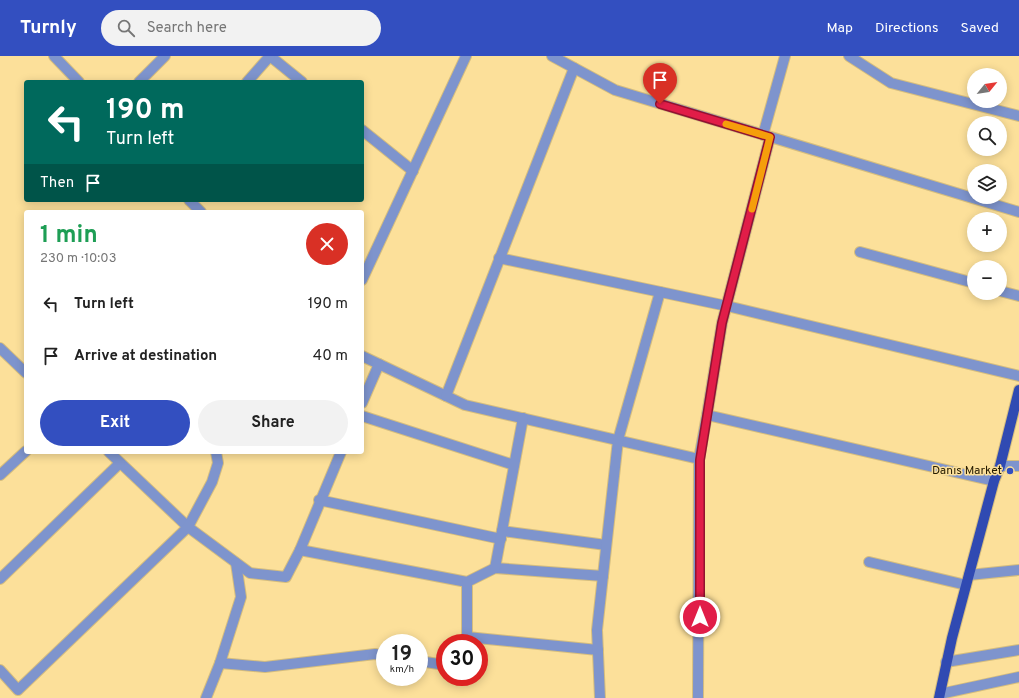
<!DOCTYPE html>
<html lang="en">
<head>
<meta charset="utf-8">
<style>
	:root { --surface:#fff; --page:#f2f2f2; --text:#222; --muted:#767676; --accent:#334fc0 }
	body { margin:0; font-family:Overpass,sans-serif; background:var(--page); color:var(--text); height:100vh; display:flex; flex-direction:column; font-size:15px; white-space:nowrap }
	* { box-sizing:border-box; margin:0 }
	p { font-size:13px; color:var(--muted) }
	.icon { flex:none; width:22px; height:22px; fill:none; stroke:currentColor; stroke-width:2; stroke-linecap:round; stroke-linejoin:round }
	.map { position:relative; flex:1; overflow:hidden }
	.details { position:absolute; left:24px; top:154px; width:340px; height:244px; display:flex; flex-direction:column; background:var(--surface); border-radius:4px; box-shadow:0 2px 10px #0003 }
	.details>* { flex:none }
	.hud { position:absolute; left:24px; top:24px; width:340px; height:122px; border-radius:4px; box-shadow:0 2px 10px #0003; background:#00695c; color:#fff; overflow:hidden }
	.needle { width:26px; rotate:60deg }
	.tools { position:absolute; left:967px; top:12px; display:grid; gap:8px }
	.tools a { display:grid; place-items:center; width:40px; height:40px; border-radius:50%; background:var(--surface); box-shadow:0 2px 10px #0003; font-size:20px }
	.speed { position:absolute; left:376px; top:578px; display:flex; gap:8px; font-size:20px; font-weight:700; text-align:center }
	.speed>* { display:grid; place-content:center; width:52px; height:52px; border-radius:50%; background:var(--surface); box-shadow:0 2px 10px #0003; line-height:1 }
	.speed small { font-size:10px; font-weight:400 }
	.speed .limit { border:6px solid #d22; background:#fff; color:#111 }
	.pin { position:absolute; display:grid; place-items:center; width:34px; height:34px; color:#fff; margin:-41px -17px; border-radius:50% 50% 50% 0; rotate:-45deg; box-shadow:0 0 4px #0007 }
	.pin .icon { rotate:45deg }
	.me { position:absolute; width:44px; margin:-22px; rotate:0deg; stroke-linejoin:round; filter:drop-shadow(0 0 3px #0008) }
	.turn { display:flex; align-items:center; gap:14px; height:84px; padding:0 16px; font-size:18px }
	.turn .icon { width:52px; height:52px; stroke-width:2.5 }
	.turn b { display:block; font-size:28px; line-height:34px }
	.then { display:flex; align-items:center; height:38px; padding:0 16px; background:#0003; gap:8px; font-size:15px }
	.round { display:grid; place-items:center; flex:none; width:42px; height:42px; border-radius:21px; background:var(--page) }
	.summary { display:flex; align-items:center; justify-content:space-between; height:68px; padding:0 16px }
	h1 { font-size:24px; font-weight:700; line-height:30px; color:#1e9e55 }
	.action { display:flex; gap:8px; margin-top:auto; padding:8px 16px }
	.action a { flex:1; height:46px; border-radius:24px; background:var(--accent); color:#fff; font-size:16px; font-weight:700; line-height:46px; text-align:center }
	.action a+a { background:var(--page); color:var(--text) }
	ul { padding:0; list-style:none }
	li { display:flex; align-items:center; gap:12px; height:52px; padding:0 16px }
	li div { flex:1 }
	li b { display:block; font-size:15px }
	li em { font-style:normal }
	header { display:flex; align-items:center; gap:24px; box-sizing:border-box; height:56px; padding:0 20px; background:var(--accent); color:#fff }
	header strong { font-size:19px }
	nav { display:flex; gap:22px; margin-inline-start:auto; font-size:14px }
	.search { width:280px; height:36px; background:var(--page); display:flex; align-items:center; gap:10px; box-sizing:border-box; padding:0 14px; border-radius:22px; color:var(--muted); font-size:15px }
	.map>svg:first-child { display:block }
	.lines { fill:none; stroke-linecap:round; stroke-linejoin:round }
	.minor-casing { stroke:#d5bd7e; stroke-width:12 }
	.major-casing { stroke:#d5bd7e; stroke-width:12 }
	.minor { stroke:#7e94cd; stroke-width:10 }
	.major { stroke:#304ab2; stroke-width:10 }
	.route-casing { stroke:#92132f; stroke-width:10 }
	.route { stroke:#e11d48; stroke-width:7 }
	.slow { stroke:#f59e0b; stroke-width:7 }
	.poi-dot { fill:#334fc0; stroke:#fce09a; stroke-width:1.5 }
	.labels { text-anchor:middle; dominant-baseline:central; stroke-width:3; stroke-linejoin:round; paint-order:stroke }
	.poi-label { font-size:12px; fill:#261c00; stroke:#fce09a; text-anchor:end }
</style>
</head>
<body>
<header>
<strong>Turnly</strong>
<div class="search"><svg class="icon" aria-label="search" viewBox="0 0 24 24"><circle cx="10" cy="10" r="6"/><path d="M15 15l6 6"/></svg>Search here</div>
<nav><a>Map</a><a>Directions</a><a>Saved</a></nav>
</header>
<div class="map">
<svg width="1019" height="642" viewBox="0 0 1019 642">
	<rect width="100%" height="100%" fill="#fce09a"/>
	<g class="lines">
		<g class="minor-casing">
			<g id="minor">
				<path d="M54,0L79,26"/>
				<path d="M270,0L302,26"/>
				<path d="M552,0L615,34L1019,156"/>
				<path d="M849,0L891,27L1019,60"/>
				<path d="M139,26L165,0"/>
				<path d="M247,26L270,0"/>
				<path d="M362,74L413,115"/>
				<path d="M763,79L785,0"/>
				<path d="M189,144L201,156"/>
				<path d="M860,196L974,227"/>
				<path d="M499,202L727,250L1019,320"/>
				<path d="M362,224L466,0"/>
				<path d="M1000,235L1019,240"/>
				<path d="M0,292L26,317"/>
				<path d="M362,300L465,349L699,403L707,359L994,425"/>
				<path d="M446,340L574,12"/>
				<path d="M362,347L379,308"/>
				<path d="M707,359L722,267L770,81"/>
				<path d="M362,360L514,409"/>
				<path d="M109,396L188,471L250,517L286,521L300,494L341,396"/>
				<path d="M1000,410H1019"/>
				<path d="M0,419L26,395"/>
				<path d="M319,444L501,483"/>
				<path d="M502,475L606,489"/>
				<path d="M300,494L467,526L495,512L603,520"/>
				<path d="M869,506L966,529"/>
				<path d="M495,512L523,362"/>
				<path d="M969,519L1019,514"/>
				<path d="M0,523L120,407"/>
				<path d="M467,581L598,594"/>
				<path d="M467,587V526"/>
				<path d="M419,605L445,609"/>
				<path d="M946,606L1019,594"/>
				<path d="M220,607L265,611L375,598L385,600"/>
				<path d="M0,614L18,634L188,471L212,426L218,407L216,396"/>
				<path d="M940,638L1019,621"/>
				<path d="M206,642L220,607L241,541L236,507"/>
				<path d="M600,642L597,574L618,384L660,236"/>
				<path d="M698,642L699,403"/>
			</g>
		</g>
		<g class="major-casing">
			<path id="major" d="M939,642L952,582L994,425L1000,410L1019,334"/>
		</g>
		<use href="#minor" class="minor"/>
		<use href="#major" class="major"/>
	</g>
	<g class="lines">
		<g class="route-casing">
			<path id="route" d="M660,48L770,81L722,267L700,404V561"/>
		</g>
		<use href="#route" class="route"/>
		<path class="slow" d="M726,68L770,81L752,153"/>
	</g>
	<circle class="poi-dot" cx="1010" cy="415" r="4"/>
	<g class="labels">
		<g class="poi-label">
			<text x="1002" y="415">Danıs Market</text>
		</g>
	</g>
</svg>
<div class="tools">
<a><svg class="needle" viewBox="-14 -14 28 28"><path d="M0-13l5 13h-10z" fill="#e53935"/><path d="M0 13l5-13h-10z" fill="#767676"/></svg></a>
<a><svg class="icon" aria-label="search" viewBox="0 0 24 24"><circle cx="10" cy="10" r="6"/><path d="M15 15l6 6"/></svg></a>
<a><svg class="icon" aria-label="layers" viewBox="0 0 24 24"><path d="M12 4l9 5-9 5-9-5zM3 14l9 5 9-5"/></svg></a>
<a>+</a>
<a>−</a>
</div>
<div class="speed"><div>19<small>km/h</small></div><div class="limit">30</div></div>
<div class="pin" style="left:660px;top:48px;background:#d93025"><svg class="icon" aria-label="arrive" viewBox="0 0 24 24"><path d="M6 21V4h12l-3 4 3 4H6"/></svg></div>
<svg class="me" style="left:700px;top:561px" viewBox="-20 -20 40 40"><circle r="17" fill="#e11d48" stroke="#fff" stroke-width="3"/><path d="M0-11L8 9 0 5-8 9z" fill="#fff"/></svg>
<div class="hud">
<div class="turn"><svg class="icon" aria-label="left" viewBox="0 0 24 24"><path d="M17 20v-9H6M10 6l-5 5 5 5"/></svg><div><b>190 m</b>Turn left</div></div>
<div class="then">Then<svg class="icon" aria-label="arrive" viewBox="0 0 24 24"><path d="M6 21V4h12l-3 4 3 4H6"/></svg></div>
</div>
<section class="details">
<div class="summary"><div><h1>1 min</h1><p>230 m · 10:03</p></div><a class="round" style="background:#d93025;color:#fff"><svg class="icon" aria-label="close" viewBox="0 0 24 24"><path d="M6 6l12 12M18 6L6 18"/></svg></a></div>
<ul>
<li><svg class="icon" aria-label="left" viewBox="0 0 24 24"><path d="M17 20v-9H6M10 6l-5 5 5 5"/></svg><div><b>Turn left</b></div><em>190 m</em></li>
<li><svg class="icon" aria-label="arrive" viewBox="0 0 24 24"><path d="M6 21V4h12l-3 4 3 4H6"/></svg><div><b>Arrive at destination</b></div><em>40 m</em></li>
</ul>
<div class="action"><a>Exit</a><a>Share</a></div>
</section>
</div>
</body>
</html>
